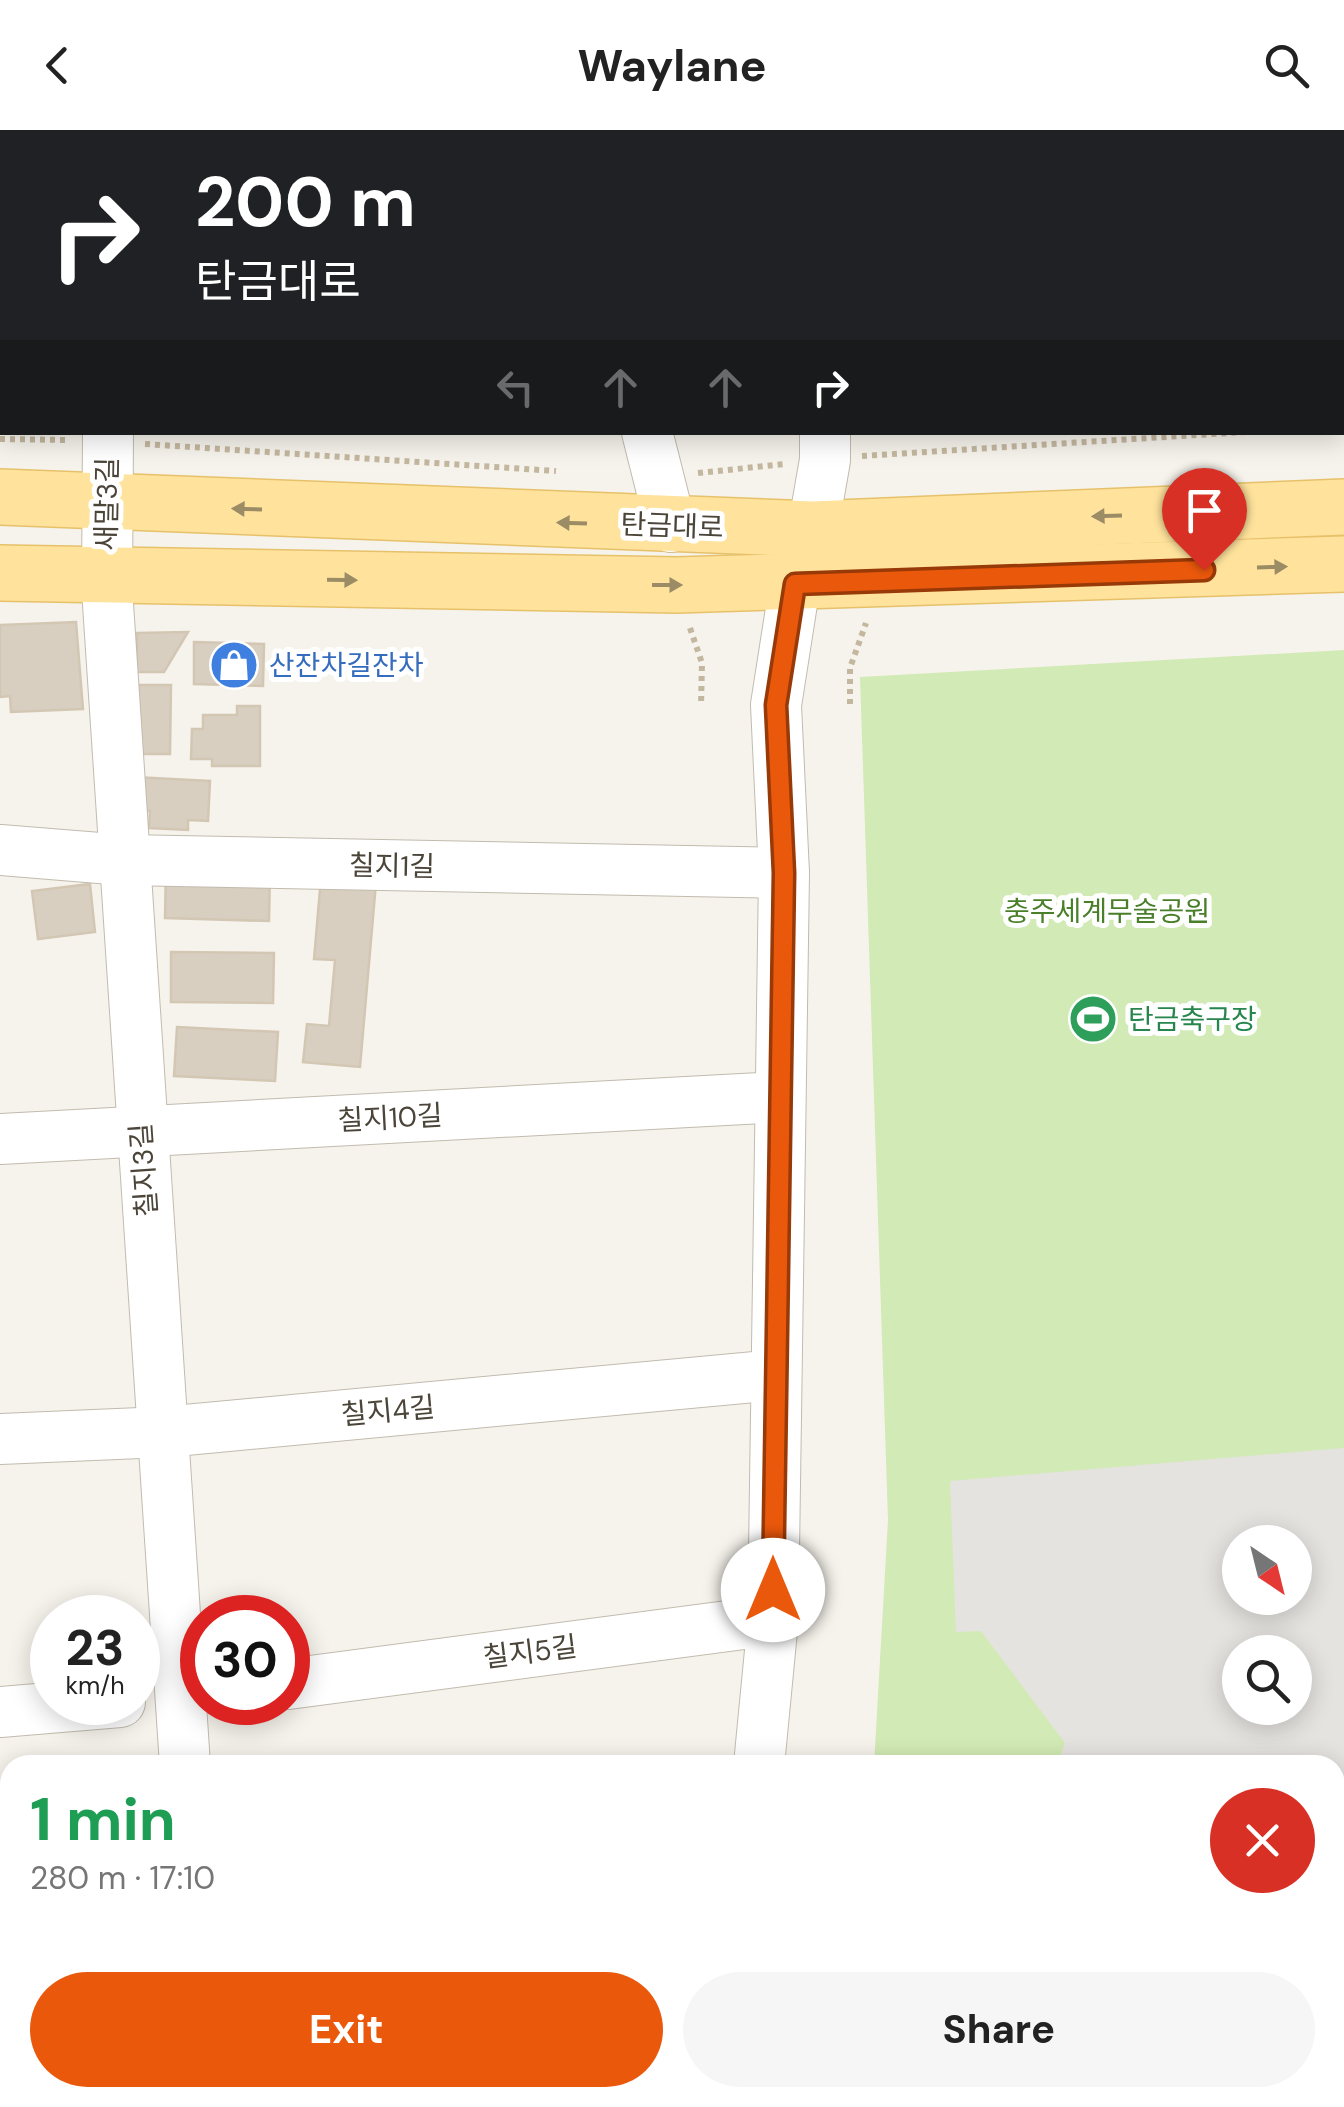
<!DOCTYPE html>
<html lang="en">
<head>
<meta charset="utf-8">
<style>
	:root { --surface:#fff; --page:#f6f6f6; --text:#222; --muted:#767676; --accent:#ea580c }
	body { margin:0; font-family:"DM Sans","Noto Sans KR",sans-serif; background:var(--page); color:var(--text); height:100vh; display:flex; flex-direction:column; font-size:38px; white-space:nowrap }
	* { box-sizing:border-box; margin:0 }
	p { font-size:32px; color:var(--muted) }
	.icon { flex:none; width:55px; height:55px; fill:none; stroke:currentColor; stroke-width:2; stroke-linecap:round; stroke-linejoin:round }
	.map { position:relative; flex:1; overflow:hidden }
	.side { position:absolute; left:0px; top:1625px; width:1345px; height:352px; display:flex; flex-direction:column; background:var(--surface); border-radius:30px 30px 0 0; box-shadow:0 5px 25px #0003 }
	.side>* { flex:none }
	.banner { position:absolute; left:0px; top:0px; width:1345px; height:305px; box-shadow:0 5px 25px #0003; background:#202124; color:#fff; overflow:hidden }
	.needle { width:65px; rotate:145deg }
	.fabs { position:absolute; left:1222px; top:1395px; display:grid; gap:20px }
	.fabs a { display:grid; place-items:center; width:90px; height:90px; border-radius:50%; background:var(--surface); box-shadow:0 5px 25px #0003; font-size:50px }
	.speed { position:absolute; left:30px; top:1465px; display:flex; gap:20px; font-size:50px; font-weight:700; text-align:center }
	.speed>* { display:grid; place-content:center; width:130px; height:130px; border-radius:50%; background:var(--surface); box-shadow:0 5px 25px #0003; line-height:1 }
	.speed small { font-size:25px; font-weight:400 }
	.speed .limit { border:15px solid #d22; background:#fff; color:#111 }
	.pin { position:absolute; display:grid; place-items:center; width:85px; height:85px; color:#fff; margin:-102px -42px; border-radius:50% 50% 50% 0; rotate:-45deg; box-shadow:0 0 10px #0007 }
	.pin .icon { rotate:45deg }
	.me { position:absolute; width:110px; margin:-55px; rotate:0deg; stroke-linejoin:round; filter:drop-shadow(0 0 8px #0008) }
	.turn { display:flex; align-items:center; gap:35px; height:210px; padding:0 30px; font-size:45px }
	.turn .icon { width:130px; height:130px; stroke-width:2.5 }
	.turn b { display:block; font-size:70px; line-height:85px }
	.lanes { display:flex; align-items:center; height:95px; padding:0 30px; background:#0003; justify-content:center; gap:50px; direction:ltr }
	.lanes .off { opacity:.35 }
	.round { display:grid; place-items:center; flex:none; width:105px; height:105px; border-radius:52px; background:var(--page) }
	.head { display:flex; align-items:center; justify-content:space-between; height:170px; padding:0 30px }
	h1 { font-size:60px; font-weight:700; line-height:75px; color:#1e9e55 }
	.button { display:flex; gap:20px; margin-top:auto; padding:20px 30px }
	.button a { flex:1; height:115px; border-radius:60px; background:var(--accent); color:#fff; font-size:40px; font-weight:700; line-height:115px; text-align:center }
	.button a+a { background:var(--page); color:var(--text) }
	header { display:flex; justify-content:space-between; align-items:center; height:130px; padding:0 30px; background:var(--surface); font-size:45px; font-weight:700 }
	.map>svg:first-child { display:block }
	.green { fill:#d2eab5; fill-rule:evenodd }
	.parking { fill:#e5e3e0; fill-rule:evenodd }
	.building { fill:#d8cfc1; stroke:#d3c7b4; stroke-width:2.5 }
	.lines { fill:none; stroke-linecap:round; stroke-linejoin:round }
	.minor-casing { stroke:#c2bbae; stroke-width:52 }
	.major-casing { stroke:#e6c16a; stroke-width:58 }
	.path { stroke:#c4b79f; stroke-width:6; stroke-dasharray:5 5; stroke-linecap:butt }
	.minor { stroke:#fff; stroke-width:50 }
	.major { stroke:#ffe39c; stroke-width:55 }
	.oneway { fill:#9c8c66 }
	.route-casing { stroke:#983908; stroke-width:25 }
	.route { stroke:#ea580c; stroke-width:18 }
	.labels { text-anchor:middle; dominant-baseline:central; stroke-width:10; stroke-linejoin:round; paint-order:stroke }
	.street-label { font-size:28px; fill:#4b4439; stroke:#fff }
	.shop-label { font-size:28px; fill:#366cbe; stroke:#fff; text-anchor:start }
	.park-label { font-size:28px; fill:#4a7f2a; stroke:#fff }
	.leisure-label { font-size:28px; fill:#27864d; stroke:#fff; text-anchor:start }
</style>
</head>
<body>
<header><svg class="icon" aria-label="back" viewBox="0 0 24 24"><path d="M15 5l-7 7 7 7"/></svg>Waylane<svg class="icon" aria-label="search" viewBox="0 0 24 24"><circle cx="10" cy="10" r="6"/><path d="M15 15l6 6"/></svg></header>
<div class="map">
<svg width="1344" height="1977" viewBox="0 0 1344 1977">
	<rect width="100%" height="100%" fill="#f6f3ec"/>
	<g class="green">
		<path d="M1049,0H1344V263L1342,2Z"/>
		<path d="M1344,520V1977H855V1968H1335V1635H874L888,1390L860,547ZM1240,1412H1295V1468H1240ZM1240,1522H1295V1578H1240Z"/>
	</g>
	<g class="parking">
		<path d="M1344,1318V1713L1335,1721V1635H1057L1065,1613L981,1501L956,1502L950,1351ZM1240,1412H1295V1468H1240ZM1240,1522H1295V1578H1240Z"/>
		<path d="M914,1968H1001L987,1977H914Z"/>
	</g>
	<g class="building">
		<path d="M76,492L83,579L11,582L10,566L0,567V495Z"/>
		<path d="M188,502L164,542H137V503Z"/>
		<path d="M194,512L264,514L263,556L194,554Z"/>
		<path d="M134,555H171L170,624H133Z"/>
		<path d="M237,576H260V636H212V629H191L192,599H203V585H237Z"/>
		<path d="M134,647L210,651L208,691L188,690V700L149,698L150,681L133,680Z"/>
		<path d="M166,739L270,741L269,791L165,788Z"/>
		<path d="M321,748L376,753L360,937L303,932L307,894L329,896L335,830L314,829Z"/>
		<path d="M90,754L95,802L38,809L32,761Z"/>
		<path d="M171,822L274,823L273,873L171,872Z"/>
		<path d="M177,897L278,902L275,951L174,946Z"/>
	</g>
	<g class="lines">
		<g class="minor-casing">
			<g id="minor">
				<path d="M91,0V2"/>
				<path d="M569,0V2"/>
				<path d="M803,0V2"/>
				<path d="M0,161L2,162"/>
				<path d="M108,302L107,459L185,1635"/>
				<path d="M647,302L671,397"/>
				<path d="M0,720L124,730L784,743"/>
				<path d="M0,1009L780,967"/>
				<path d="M0,1309L164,1302L775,1245"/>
				<path d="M288,1554L773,1490"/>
				<path d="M0,1582L120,1572"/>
				<path d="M759,1635L773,1490L784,743L776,575L795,454L813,399L825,330V302"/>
				<path d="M0,1774L10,1816"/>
				<path d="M0,1972L17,1968"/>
				<path d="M735,1977V1968"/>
			</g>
		</g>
		<g class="major-casing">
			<g id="major">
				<path d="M0,367L813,399L1344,377"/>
				<path d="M0,443L677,455L1344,434"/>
			</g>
		</g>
		<g class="path">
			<path d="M1342,297H1344"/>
			<path d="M0,309L67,310"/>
			<path d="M145,314L556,341"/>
			<path d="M862,326L1245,302"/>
			<path d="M698,343L785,334"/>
			<path d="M690,498L702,533L701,576"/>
			<path d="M850,574V538L866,493"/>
			<path d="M1335,1769L1344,1761"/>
			<path d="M1335,1883L1344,1896"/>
			<path d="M1165,1977L1170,1968"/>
		</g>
		<use href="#minor" class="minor"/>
		<use href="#major" class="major"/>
	</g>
	<defs><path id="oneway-solid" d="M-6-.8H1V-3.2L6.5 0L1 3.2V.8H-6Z" transform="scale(2.5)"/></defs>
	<g class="oneway">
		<use href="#oneway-solid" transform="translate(247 379) rotate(-178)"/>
		<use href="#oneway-solid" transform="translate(1107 386) rotate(178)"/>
		<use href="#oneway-solid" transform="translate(572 393) rotate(-178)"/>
		<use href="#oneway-solid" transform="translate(1272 437) rotate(-2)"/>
		<use href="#oneway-solid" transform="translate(342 450) rotate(1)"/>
		<use href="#oneway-solid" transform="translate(667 455)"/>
	</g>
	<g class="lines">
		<g class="route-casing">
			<path id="route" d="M773,1460L784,743L776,575L795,454L1204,440"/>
		</g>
		<use href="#route" class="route"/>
	</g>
	<defs>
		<g id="shop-disc" transform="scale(2.5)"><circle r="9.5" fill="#3f7fe0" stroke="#fff"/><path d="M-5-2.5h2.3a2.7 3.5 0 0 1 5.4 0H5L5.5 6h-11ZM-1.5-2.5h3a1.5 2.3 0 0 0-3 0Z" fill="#fff"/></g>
		<g id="stadium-disc" transform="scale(2.5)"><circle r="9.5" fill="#2e9e5b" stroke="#fff"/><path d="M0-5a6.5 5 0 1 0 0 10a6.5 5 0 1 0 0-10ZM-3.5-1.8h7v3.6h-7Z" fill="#fff"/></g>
	</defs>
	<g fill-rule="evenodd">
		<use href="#shop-disc" x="234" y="535"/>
		<use href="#stadium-disc" x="1093" y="889"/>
	</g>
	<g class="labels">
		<g class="street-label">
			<text transform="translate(107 374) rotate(-89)">새말3길</text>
			<text transform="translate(672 396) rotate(2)">탄금대로</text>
			<text transform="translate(392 736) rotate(1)">칠지1길</text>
			<text transform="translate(390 988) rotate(-3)">칠지10길</text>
			<text transform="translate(144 1040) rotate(-94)">칠지3길</text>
			<text transform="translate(388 1281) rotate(-5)">칠지4길</text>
			<text transform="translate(530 1522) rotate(-7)">칠지5길</text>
		</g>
		<g class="shop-label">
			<text x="269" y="535">산잔차길잔차</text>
		</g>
		<g class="park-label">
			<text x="1107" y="781">충주세계무술공원</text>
		</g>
		<g class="leisure-label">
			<text x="1128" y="889">탄금축구장</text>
		</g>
	</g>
</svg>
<div class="fabs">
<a><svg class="needle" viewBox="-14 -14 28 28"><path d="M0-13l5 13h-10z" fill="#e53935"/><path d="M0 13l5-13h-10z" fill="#767676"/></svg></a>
<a><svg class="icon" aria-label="search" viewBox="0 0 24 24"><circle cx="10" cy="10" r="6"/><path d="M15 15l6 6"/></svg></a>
</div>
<div class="speed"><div>23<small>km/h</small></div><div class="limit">30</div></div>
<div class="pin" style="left:1204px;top:440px;background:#d93025"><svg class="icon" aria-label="arrive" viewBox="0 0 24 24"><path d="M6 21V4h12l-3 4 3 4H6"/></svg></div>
<svg class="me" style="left:773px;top:1460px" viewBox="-20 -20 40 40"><circle r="19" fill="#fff"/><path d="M0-13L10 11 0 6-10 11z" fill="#ea580c"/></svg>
<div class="banner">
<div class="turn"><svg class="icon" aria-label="right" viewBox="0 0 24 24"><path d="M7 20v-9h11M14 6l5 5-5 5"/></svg><div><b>200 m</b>탄금대로</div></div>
<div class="lanes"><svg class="icon off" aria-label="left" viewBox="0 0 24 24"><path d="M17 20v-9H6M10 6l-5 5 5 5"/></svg><svg class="icon off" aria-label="ahead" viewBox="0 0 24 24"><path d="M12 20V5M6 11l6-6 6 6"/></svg><svg class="icon off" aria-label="ahead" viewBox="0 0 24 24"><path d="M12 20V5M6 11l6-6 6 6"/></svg><svg class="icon" aria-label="right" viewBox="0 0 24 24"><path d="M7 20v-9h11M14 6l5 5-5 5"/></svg></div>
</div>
<section class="side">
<div class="head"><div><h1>1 min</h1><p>280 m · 17:10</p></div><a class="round" style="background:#d93025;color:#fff"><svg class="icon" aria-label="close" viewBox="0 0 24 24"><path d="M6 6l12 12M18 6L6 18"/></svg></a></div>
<div class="button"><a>Exit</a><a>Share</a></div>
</section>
</div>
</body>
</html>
